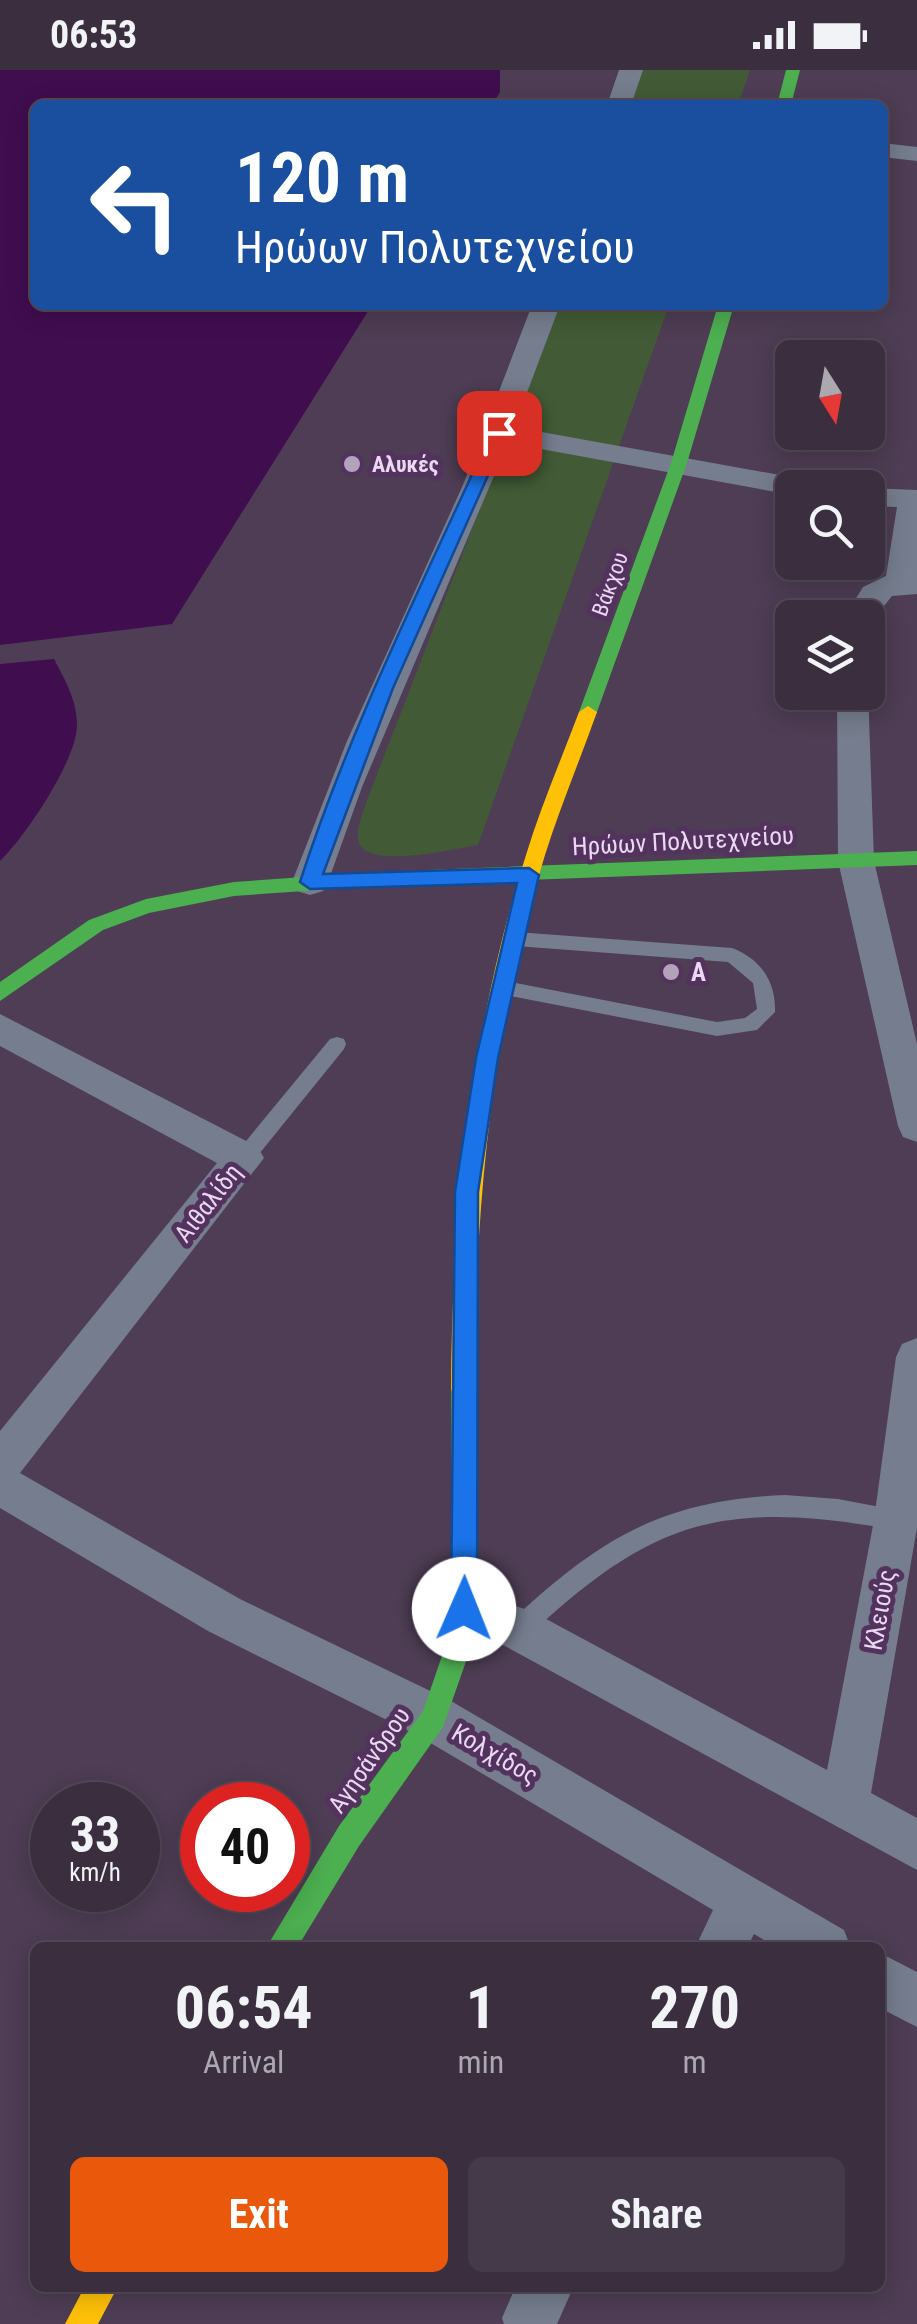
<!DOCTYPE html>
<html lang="en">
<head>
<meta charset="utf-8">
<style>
	:root { --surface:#3a2e3f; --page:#453a4a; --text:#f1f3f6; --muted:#aba8b0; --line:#544a59; --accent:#ea580c }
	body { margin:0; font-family:"Roboto Condensed",sans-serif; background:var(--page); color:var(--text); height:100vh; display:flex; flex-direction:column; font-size:38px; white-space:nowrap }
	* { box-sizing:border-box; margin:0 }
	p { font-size:32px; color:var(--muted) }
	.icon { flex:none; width:55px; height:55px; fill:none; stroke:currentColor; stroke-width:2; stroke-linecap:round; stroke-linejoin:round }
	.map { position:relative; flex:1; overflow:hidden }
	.sheet { position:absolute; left:30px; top:1872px; width:855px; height:350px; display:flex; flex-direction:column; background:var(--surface); border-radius:15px; box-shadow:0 5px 25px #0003,0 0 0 2px var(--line) }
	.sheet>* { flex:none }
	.top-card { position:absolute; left:30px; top:30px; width:858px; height:210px; border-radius:15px; box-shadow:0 5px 25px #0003,0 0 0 2px var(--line); background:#1a4fa0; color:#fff; overflow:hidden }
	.needle { width:65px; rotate:169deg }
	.fabs { position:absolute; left:775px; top:270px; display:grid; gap:20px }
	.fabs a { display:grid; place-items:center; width:110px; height:110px; border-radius:15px; background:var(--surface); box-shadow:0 5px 25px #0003,0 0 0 2px var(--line); font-size:50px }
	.speed { position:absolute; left:30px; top:1712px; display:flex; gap:20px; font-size:50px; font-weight:700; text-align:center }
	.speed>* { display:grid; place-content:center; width:130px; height:130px; border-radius:50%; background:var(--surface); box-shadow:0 5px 25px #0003,0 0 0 2px var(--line); line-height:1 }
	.speed small { font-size:25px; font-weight:400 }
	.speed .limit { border:15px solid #d22; background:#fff; color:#111 }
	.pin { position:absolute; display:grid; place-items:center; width:85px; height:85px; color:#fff; margin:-42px; border-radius:20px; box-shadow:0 5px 15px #0006 }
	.me { position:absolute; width:110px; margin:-55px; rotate:1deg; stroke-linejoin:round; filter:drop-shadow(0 0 8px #0008) }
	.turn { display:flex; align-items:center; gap:35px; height:210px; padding:0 40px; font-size:45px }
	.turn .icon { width:130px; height:130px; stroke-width:2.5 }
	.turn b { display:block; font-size:70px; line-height:85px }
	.eta { display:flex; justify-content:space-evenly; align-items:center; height:170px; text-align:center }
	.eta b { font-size:60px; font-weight:700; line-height:70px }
	.action { display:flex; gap:20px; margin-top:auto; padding:20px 40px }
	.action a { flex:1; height:115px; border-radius:15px; background:var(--accent); color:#fff; font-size:40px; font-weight:700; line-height:115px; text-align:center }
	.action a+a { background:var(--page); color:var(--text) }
	.status { display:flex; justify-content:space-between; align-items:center; height:70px; padding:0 50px; background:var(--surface); direction:ltr }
	.status svg { height:28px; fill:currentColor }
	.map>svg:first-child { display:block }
	.green { fill:#425b36 }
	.water { fill:#400d4f }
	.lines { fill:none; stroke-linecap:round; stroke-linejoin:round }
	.lane { fill:#757d8e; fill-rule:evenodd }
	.street { fill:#757d8e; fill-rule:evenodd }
	.fast { fill:#4caf50; fill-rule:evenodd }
	.slow { fill:#ffc107; fill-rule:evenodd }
	.route { fill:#1a73e8; stroke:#114b97; stroke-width:2.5 }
	.poi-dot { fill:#b4a2bb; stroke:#53335e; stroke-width:4 }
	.labels { text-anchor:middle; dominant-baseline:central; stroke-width:10; stroke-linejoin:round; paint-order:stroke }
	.far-poi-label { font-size:22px; font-weight:bold; fill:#ebd8f2; stroke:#53335e; text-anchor:start }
	.far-street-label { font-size:22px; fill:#ebd8f2; stroke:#53335e }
	.street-label { font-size:25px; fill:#ebd8f2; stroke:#53335e }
	.poi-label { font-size:25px; font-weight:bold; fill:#ebd8f2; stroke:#53335e; text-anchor:start }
</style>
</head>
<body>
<div class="status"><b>06:53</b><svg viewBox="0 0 49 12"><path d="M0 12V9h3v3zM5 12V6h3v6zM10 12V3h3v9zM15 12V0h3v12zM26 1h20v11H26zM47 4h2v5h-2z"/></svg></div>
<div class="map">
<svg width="917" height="2254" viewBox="0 0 917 2254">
	<rect width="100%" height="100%" fill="#4e3d54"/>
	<g class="green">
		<path d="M642,0H750L738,35H630Z"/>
		<path d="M559,235H669L478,775C457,778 362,802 358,769C356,758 364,741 367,730Z"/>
	</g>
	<g class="water">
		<path d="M0,0H500V22L492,35H35V235H372L172,554L0,575Z"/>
		<path d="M54,589C65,610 77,630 77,655C77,690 25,767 0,791V594Z"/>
	</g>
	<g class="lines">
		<g class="lane">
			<path d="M516,862L732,878C761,889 776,912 775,942L757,960L717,966L505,925L496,918L505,911L717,952L745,948L757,939L753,913L728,892L516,876L507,869Z"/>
			<path d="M337,967L344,969L346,974L344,979L251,1094H237L234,1088L237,1082L330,969Z"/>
			<path d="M785,1425L838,1429L896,1440L904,1443L907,1450L904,1457L896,1460C724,1430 655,1447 527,1567L519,1570L511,1567L507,1559L511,1551C599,1469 662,1430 785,1425Z"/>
		</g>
		<g class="street">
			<path d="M619,0H643L631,35H607Z"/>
			<path d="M882,73L917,77V91L882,87Z"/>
			<path d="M532,235H560L514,357L802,409L817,418H792V425L508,373L362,717L328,812L323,821L310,825L297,821L292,812L347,671L463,415Z"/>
			<path d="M868,418L917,420V524L892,526L868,556V548H844L863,517L886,506L897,437L868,436Z"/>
			<path d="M868,619L874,791L917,974V1072L903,1067L898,1056L838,791L837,622Z"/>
			<path d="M0,944L258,1077L264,1088L20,1403L240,1529L451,1631L844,1860L851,1878H777L754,1864L747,1878H695L713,1840L417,1665L208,1561L0,1438V1361L217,1093L0,976Z"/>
			<path d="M917,1268V1458L871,1723L917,1748V1800L505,1576L448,1555L441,1539L448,1523L464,1517L535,1543L827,1700L874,1450L896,1287L902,1274Z"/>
			<path d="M880,1883L917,1902V1957L880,1938Z"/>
			<path d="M515,2218H573L557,2254H504L502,2248Z"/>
		</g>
		<g class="fast">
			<path d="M786,0H800L791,35H777Z"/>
			<path d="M718,235H734L687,393L597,642L595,646H581L579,642L671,393Z"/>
			<path d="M917,781V795L375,816L234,826L149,843L103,860L0,931V912L89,850L146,829L234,812L375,802Z"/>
			<path d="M463,1308L472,1311L475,1319L478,1484L470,1580L443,1657L359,1776L297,1878H266L339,1756L423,1641L444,1580L452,1484L451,1319L454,1311Z"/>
		</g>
		<g class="slow">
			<path d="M588,636L597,642C580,690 560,737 545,785C492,958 474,1139 475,1319L472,1327L463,1330L454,1327L451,1319C452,1139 471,958 526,785C541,736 561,690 579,642Z"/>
			<path d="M84,2218H117L98,2254H65Z"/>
		</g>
	</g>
	<path class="route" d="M499,358L507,363L393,618L323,804L529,798L539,805L498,988L478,1122L477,1539L473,1548L464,1552L455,1548L451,1539L455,1122L476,988L517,813L310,819L300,812C350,657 424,511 491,363Z"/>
	<g class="poi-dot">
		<circle cx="352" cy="394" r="10"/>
		<circle cx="671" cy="902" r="10"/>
	</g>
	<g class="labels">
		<g class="far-poi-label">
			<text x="372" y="394">Αλυκές</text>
		</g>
		<g class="far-street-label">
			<text transform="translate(610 514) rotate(-70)">Βάκχου</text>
		</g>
		<g class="street-label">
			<text transform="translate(683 771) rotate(-3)">Ηρώων Πολυτεχνείου</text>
			<text transform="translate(208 1133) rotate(-52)">Αιθαλίδη</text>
			<text transform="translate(880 1540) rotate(-80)">Κλειούς</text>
			<text transform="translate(495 1684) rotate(30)">Κολχίδος</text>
			<text transform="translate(369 1690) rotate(-55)">Αγησάνδρου</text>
		</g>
		<g class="poi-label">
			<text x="691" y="902">Α</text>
		</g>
	</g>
</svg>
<div class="fabs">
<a><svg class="needle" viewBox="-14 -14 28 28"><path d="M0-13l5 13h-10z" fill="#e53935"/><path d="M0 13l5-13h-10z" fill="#aba8b0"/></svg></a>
<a><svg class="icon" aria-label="search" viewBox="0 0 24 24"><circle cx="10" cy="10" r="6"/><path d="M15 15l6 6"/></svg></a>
<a><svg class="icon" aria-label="layers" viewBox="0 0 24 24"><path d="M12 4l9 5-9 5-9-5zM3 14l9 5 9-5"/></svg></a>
</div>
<div class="speed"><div>33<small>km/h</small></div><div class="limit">40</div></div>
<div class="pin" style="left:499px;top:363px;background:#d93025"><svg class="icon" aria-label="arrive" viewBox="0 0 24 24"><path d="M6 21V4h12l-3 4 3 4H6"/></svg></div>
<svg class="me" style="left:464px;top:1539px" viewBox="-20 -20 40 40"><circle r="19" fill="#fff"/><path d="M0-13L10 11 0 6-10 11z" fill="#1a73e8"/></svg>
<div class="top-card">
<div class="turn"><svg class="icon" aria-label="left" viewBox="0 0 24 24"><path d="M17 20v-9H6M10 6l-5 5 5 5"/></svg><div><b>120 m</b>Ηρώων Πολυτεχνείου</div></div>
</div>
<section class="sheet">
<div class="eta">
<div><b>06:54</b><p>Arrival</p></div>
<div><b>1</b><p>min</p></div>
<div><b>270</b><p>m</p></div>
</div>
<div class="action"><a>Exit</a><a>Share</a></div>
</section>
</div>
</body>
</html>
